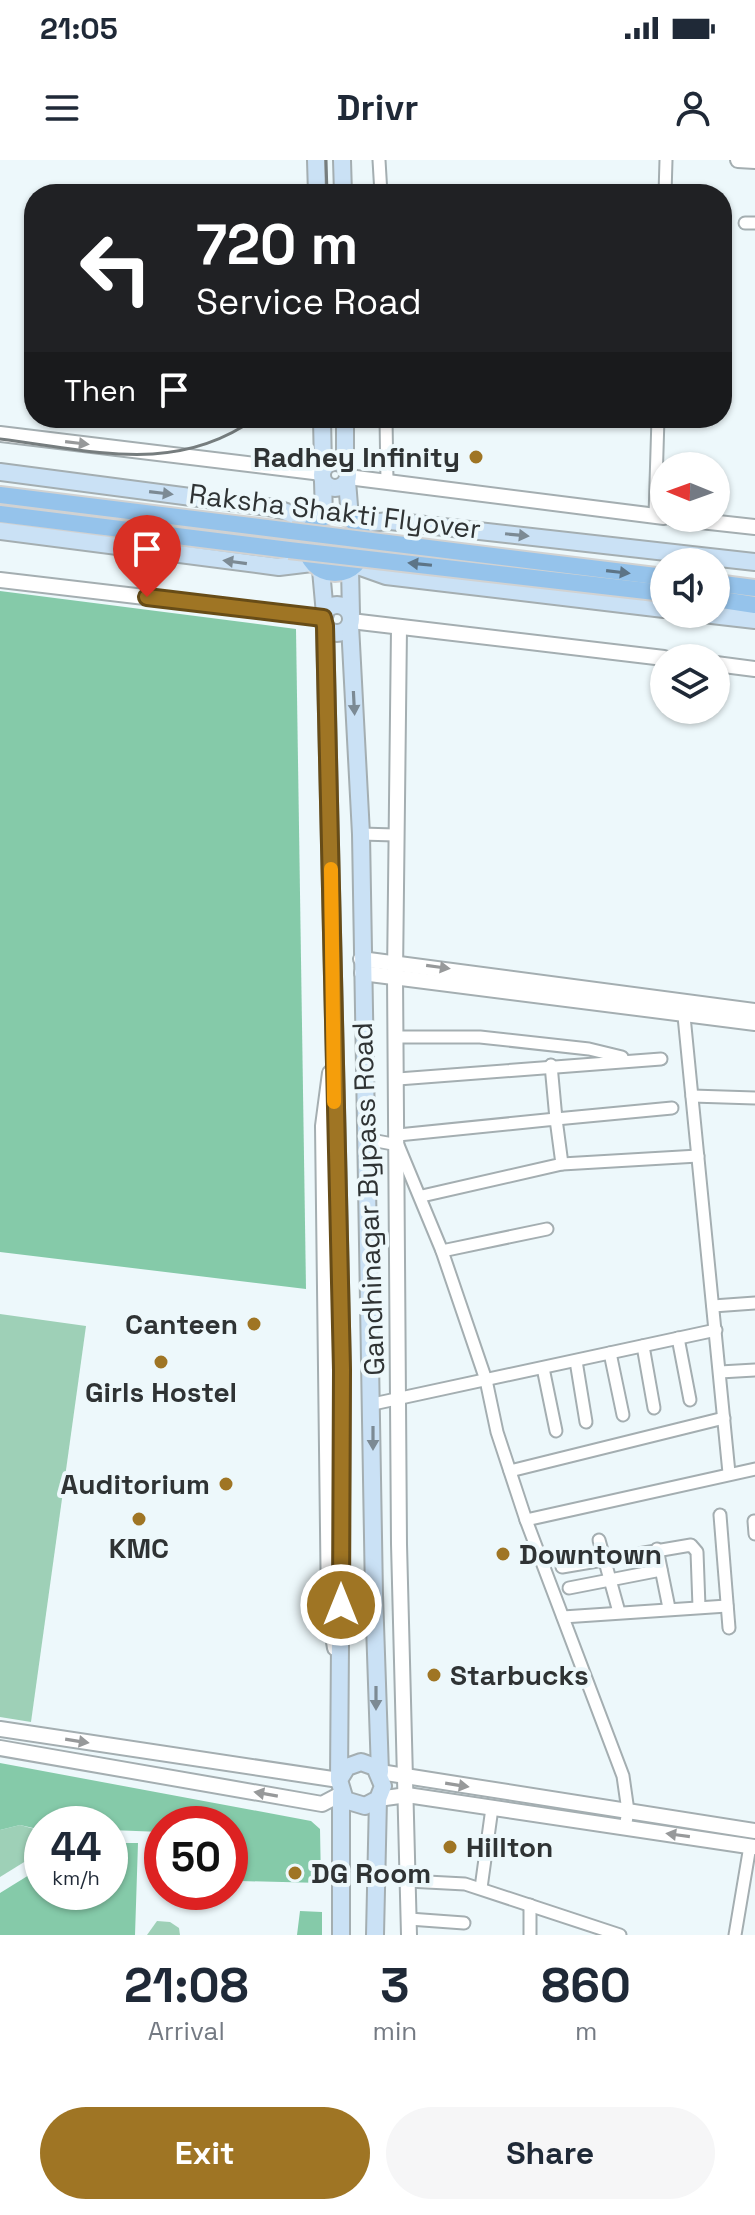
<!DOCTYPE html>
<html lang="en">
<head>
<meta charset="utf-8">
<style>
	:root { --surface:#fff; --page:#f6f6f7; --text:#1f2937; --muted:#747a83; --accent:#9f7524 }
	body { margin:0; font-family:"Space Grotesk",sans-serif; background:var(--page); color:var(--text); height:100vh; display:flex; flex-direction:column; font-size:30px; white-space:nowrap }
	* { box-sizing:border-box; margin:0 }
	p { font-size:26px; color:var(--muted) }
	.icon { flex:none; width:44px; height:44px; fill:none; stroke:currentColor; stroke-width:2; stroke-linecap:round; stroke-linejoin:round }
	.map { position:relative; height:1775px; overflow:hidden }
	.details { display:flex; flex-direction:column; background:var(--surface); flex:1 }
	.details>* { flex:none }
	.hud { position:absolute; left:24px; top:24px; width:708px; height:244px; border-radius:32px; box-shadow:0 2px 6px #0004; background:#202124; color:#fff; overflow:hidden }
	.needle { width:52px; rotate:271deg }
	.fabs { position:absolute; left:650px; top:292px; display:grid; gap:16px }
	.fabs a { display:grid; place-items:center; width:80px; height:80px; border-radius:50%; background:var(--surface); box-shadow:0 2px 6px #0004; font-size:40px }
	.speed { position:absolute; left:24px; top:1646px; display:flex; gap:16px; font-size:40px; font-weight:700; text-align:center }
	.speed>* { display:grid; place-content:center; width:104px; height:104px; border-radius:50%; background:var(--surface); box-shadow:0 2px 6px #0004; line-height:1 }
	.speed small { font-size:20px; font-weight:400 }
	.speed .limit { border:12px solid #d22; background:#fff; color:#111 }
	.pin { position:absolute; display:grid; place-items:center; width:68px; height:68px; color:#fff; margin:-82px -34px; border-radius:50% 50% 50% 0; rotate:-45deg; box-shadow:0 0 8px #0007 }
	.pin .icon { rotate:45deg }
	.me { position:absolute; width:88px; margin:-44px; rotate:0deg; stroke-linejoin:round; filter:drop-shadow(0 0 6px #0008) }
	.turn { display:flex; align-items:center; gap:28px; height:168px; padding:0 40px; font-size:36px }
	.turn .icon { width:104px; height:104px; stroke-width:2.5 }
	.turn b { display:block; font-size:56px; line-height:68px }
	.then { display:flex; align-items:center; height:76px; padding:0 40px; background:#0003; gap:16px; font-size:30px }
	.eta { display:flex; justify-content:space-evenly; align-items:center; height:136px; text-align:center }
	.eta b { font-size:48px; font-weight:700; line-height:56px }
	.action { display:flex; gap:16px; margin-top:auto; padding:16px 40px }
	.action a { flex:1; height:92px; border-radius:48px; background:var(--accent); color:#fff; font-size:32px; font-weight:700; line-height:92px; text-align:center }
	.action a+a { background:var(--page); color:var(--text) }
	.status { display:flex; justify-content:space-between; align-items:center; height:56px; padding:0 40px; background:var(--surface); direction:ltr }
	.status svg { height:22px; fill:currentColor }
	header { display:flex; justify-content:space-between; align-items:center; height:104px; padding:0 40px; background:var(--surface); font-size:36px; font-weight:700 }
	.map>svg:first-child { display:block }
	.green { fill:#9ed0b7 }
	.forest { fill:#85caa9 }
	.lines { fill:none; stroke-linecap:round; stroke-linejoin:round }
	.minor-casing { stroke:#a4aeb1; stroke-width:15 }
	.tertiary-casing { stroke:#a4aeb1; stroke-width:18 }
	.secondary-casing { stroke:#a4aeb1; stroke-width:20 }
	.primary-casing { stroke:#d1d2d2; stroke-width:20 }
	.minor { stroke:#fff; stroke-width:11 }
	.tertiary { stroke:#fff; stroke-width:14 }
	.secondary { stroke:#cae1f5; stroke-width:16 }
	.primary { stroke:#95c3eb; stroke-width:16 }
	.rail { stroke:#767d7e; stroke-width:3 }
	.primary-bridge-casing { stroke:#d1d2d2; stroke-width:20; stroke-linecap:butt }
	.primary-bridge { stroke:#95c3eb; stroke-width:16 }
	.oneway { fill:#97999a }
	.oneway2 { fill:#7c8a94 }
	.oneway3 { fill:#5d7486 }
	.route-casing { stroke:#674c17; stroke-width:20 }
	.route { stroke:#9f7524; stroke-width:14 }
	.slow { stroke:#f59e0b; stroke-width:14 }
	.poi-dot { fill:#9f7524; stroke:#edf8fb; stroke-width:3 }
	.labels { text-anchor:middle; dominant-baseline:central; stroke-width:8; stroke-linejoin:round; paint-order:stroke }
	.poi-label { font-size:28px; font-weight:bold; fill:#2f3334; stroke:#edf8fb; text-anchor:start }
	.street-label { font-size:28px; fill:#2f3334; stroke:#edf8fb }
</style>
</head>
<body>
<div class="status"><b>21:05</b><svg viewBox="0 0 49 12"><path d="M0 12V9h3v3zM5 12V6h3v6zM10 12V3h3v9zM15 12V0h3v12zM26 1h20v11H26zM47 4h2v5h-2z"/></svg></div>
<header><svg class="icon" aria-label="menu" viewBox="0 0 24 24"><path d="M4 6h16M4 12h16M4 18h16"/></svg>Drivr<svg class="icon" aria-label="person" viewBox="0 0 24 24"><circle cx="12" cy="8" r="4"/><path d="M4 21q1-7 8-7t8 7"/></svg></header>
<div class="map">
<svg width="755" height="1775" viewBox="0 0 755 1775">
	<rect width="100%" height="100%" fill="#edf8fb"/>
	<g class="green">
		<path d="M0,1154L86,1166L31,1562L0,1557Z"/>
		<path d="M20,1665L42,1671V1691L0,1717V1670Z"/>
		<path d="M157,1761L170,1762L179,1768L180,1775H147Z"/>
	</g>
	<g class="forest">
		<path d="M0,431L296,469L306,1129L0,1092Z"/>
		<path d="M0,1603L311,1661L320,1669L321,1723L241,1721L230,1701V1664H162V1672L110,1670V1664H42V1670L20,1665L0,1670Z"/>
		<path d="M110,1683H138L135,1775H0V1733L42,1707V1732H110Z"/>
		<path d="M300,1751L322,1752V1775H297Z"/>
	</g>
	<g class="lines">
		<g class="minor-casing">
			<g id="minor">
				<path d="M379,0L381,34"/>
				<path d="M665,34L666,0"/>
				<path d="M745,63H755"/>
				<path d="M386,258L387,322"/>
				<path d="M655,356L658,258"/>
				<path d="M361,674L395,675"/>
				<path d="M683,846L729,1313"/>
				<path d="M397,877H480L589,889L622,897"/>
				<path d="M551,905L556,959L672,948"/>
				<path d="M398,919L661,899"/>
				<path d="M692,936L755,938"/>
				<path d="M398,975L556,959L562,1004L422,1036"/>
				<path d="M366,979L398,985L442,1091L486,1220L497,1272L526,1360L623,1616L628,1651L625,1668"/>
				<path d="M562,1004L698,996"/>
				<path d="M442,1091L547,1069"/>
				<path d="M713,1146L755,1143"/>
				<path d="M678,1178L690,1240"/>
				<path d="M643,1186L654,1248"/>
				<path d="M610,1193L623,1255"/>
				<path d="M576,1201L586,1262"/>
				<path d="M543,1208L556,1271"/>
				<path d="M720,1212L755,1210"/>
				<path d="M373,1244L716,1170"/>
				<path d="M510,1311L724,1258"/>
				<path d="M720,1355L729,1468"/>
				<path d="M526,1360L755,1309"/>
				<path d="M754,1361L755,1374"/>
				<path d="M599,1380L619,1452"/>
				<path d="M657,1389L669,1448"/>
				<path d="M562,1407L691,1385L697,1392L699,1447"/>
				<path d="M569,1428L661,1410"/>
				<path d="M563,1457L727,1446"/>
				<path d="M408,1721L465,1724L620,1775"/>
				<path d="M481,1728L492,1648"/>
				<path d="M409,1759L464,1763"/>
				<path d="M530,1775V1745"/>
				<path d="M735,1775L750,1686"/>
			</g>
		</g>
		<g class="tertiary-casing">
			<g id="tertiary">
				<path d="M738,0L755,1"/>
				<path d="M0,274L322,313"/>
				<path d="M348,317L664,357"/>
				<path d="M673,358L755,367"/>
				<path d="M0,420L323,458"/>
				<path d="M351,461L664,498"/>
				<path d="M399,468L395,815L399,1384L409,1775"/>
				<path d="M716,504L755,509"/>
				<path d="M361,799L755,851"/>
				<path d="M362,813L755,863"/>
				<path d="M330,913L323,966L329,1450L335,1488"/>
				<path d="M0,1569L339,1620"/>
				<path d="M0,1588L322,1644L341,1634"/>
				<path d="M380,1612L755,1671"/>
				<path d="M378,1639L407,1635L755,1687"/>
			</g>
		</g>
		<g class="secondary-casing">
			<g id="secondary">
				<path d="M316,0L317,34"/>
				<path d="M342,0L343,34"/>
				<path d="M322,258L323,308"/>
				<circle cx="335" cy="315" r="13"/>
				<path d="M345,306V258"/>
				<path d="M0,312L275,348L314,362"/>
				<path d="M323,321L324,356"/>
				<path d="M347,321L350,358"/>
				<path d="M356,364L390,361L755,402"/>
				<path d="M0,371L279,407L312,403"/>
				<path d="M355,405L386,416L664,449"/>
				<path d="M350,408L351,454"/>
				<path d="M321,410L325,454"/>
				<circle cx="337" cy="459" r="14"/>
				<path d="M703,454L755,460"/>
				<path d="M350,465L361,674L374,1435L380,1612"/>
				<path d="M325,466L342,1210L339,1620L345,1640L365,1646L378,1639L383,1626L375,1607L361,1602L347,1607L339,1620"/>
				<path d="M341,1775V1634"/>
				<path d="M375,1775L378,1639"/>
			</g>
		</g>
		<g class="primary-casing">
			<g id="primary">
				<path d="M0,335L291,371"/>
				<path d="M0,354L289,390"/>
				<circle cx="335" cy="384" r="29"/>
				<path d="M716,423L755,428"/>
				<path d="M716,439L755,445"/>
			</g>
		</g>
		<use href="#minor" class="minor"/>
		<use href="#tertiary" class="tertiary"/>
		<use href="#secondary" class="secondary"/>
		<use href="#primary" class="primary"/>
		<g class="rail">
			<path d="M326,0L327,34"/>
			<path d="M0,279C92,290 175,316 256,258"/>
		</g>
		<g class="primary-bridge-casing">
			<g id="primary-bridge">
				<path d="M291,371L664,417"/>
				<path d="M289,390L664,433"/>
			</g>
		</g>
		<use href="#primary-bridge" class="primary-bridge"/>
	</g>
	<defs><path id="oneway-solid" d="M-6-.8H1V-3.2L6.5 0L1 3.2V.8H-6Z" transform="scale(2)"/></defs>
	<g class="oneway">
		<use href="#oneway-solid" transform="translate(77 283) rotate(7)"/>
		<use href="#oneway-solid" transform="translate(438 807) rotate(8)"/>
		<use href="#oneway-solid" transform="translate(77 1581) rotate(9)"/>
		<use href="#oneway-solid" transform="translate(457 1625) rotate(9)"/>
		<use href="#oneway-solid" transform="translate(266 1634) rotate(-170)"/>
		<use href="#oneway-solid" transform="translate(678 1675) rotate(-172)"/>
	</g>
	<g class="oneway2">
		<use href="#oneway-solid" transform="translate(161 333) rotate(7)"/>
		<use href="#oneway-solid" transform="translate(517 375) rotate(6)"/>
		<use href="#oneway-solid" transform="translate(235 402) rotate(-172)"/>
		<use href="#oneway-solid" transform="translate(354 543) rotate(87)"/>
		<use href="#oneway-solid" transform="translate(373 1278) rotate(90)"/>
		<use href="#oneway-solid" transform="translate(376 1538) rotate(90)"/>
	</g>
	<g class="oneway3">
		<use href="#oneway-solid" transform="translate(420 404) rotate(-174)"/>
		<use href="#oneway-solid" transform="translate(618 412) rotate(7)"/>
	</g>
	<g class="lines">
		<g class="route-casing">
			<path id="route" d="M147,437L323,458L325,466L342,1210L341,1445"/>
		</g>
		<use href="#route" class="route"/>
		<path class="slow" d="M331,709L334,942"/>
	</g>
	<g class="poi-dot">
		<circle cx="476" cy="297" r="8"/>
		<circle cx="254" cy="1164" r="8"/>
		<circle cx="161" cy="1202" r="8"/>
		<circle cx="226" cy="1324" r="8"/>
		<circle cx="139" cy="1359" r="8"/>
		<circle cx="503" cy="1394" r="8"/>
		<circle cx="434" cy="1515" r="8"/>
		<circle cx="450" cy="1687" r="8"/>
		<circle cx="295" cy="1713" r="8"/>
	</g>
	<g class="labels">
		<g class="poi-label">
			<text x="460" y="297" text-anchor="end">Radhey Infinity</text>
			<text x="238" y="1164" text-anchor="end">Canteen</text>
			<text x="161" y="1232" text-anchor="middle">Girls Hostel</text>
			<text x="210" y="1324" text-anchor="end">Auditorium</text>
			<text x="139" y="1388" text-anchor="middle">KMC</text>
			<text x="519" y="1394">Downtown</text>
			<text x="450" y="1515">Starbucks</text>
			<text x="466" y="1687">Hillton</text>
			<text x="311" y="1713">DG Room</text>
		</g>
		<g class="street-label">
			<text transform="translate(335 351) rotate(7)">Raksha Shakti Flyover</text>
			<text transform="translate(368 1039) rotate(-92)">Gandhinagar Bypass Road</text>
		</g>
	</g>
</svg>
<div class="fabs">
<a><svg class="needle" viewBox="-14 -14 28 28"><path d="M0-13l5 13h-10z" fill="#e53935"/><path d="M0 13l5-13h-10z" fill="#747a83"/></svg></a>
<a><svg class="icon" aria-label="sound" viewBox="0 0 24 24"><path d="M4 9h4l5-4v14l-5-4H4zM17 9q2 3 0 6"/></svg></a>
<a><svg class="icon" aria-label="layers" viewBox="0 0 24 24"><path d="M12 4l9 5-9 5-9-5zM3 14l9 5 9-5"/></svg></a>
</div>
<div class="speed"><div>44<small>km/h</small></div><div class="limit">50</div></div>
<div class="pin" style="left:147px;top:437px;background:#d93025"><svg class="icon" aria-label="arrive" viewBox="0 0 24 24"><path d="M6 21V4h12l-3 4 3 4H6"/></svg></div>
<svg class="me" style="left:341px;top:1445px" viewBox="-20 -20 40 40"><circle r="17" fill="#9f7524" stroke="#fff" stroke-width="3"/><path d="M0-11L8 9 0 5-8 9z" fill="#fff"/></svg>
<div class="hud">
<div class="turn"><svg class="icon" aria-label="left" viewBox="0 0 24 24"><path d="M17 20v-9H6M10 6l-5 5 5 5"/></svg><div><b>720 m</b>Service Road</div></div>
<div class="then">Then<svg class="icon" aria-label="arrive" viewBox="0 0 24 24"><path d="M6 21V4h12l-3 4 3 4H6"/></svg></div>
</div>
</div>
<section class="details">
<div class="eta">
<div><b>21:08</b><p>Arrival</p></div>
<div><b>3</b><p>min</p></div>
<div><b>860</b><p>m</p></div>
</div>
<div class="action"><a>Exit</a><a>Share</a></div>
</section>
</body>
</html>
